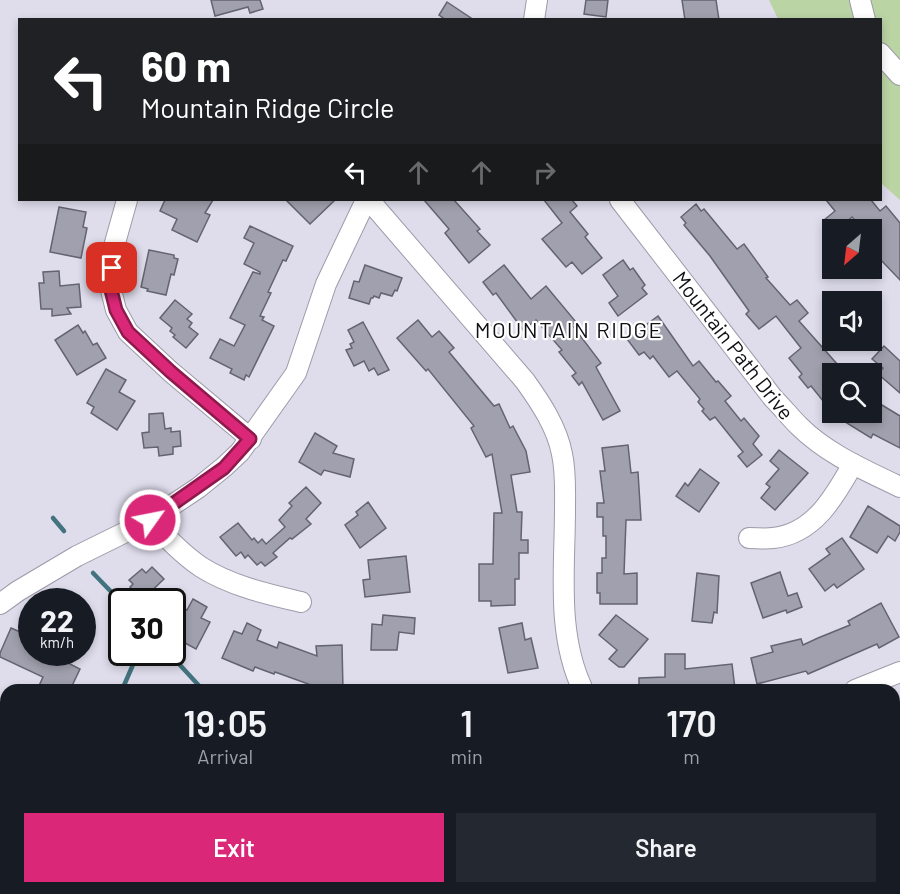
<!DOCTYPE html>
<html lang="en">
<head>
<meta charset="utf-8">
<style>
	:root { --surface:#171b24; --page:#242831; --text:#f1f3f6; --muted:#9ea1a6; --accent:#db2777 }
	body { margin:0; font-family:Barlow,sans-serif; background:var(--page); color:var(--text); height:100vh; display:flex; flex-direction:column; font-size:22px; white-space:nowrap }
	* { box-sizing:border-box; margin:0 }
	p { font-size:20px; color:var(--muted) }
	.icon { flex:none; width:33px; height:33px; fill:none; stroke:currentColor; stroke-width:2; stroke-linecap:round; stroke-linejoin:round }
	.map { position:relative; flex:1; overflow:hidden }
	.sheet { position:absolute; left:0px; top:684px; width:900px; height:210px; display:flex; flex-direction:column; background:var(--surface); border-radius:18px 18px 0 0; box-shadow:0 3px 9px #0003 }
	.sheet>* { flex:none }
	.banner { position:absolute; left:18px; top:18px; width:864px; height:183px; border-radius:0px; box-shadow:0 3px 9px #0003; background:#202124; color:#fff; overflow:hidden }
	.needle { width:39px; rotate:208deg }
	.controls { position:absolute; left:822px; top:219px; display:grid; gap:12px }
	.controls a { display:grid; place-items:center; width:60px; height:60px; border-radius:0px; background:var(--surface); box-shadow:0 3px 9px #0003; font-size:30px }
	.speed { position:absolute; left:18px; top:588px; display:flex; gap:12px; font-size:30px; font-weight:700; text-align:center }
	.speed>* { display:grid; place-content:center; width:78px; height:78px; border-radius:50%; background:var(--surface); box-shadow:0 3px 9px #0003; line-height:1 }
	.speed small { font-size:15px; font-weight:400 }
	.speed .limit { border:3px solid #111; border-radius:9px; background:#fff; color:#111 }
	.pin { position:absolute; display:grid; place-items:center; width:51px; height:51px; color:#fff; margin:-26px; border-radius:12px; box-shadow:0 3px 9px #0006 }
	.me { position:absolute; width:66px; margin:-33px; rotate:57deg; stroke-linejoin:round; filter:drop-shadow(0 0 4px #0008) }
	.turn { display:flex; align-items:center; gap:21px; height:126px; padding:0 24px; font-size:27px }
	.turn .icon { width:78px; height:78px; stroke-width:2.5 }
	.turn b { display:block; font-size:42px; line-height:51px }
	.lanes { display:flex; align-items:center; height:57px; padding:0 24px; background:#0003; justify-content:center; gap:30px; direction:ltr }
	.lanes .off { opacity:.35 }
	.eta { display:flex; justify-content:space-evenly; align-items:center; height:102px; text-align:center }
	.eta b { font-size:36px; font-weight:600; line-height:42px }
	.button { display:flex; gap:12px; margin-top:auto; padding:12px 24px }
	.button a { flex:1; height:69px; border-radius:0px; background:var(--accent); color:#fff; font-size:24px; font-weight:600; line-height:69px; text-align:center }
	.button a+a { background:var(--page); color:var(--text) }
	.map>svg:first-child { display:block }
	.green { fill:#bad4a4 }
	.lines { fill:none; stroke-linecap:round; stroke-linejoin:round }
	.stream { stroke:#42737e; stroke-width:4.5 }
	.building { fill:#a1a0ae; stroke:#646370; stroke-width:1.5 }
	.minor-casing { stroke:#9d9ba9; stroke-width:22 }
	.highway-casing { stroke:#9d9ba9; stroke-width:32 }
	.minor { stroke:#fff; stroke-width:20 }
	.highway { stroke:#fff; stroke-width:28 }
	.route-casing { stroke:#8e194d; stroke-width:15 }
	.route { stroke:#db2777; stroke-width:10 }
	.labels { text-anchor:middle; dominant-baseline:central; stroke-width:4.5; stroke-linejoin:round; paint-order:stroke }
	.street-label { font-size:21px; fill:#100f14; stroke:#fff }
	.neighbourhood-label { font-size:22px; letter-spacing:1.5px; fill:#100f14; stroke:#fff }
</style>
</head>
<body>
<div class="map">
<svg width="900" height="894" viewBox="0 0 900 894">
	<rect width="100%" height="100%" fill="#dfddec"/>
	<g class="green">
		<path d="M769,0H900V200L881,183L880,20L778,19Z"/>
		<path d="M900,781V894H415L417,888H894V782Z"/>
	</g>
	<g class="lines">
		<g class="stream">
			<path d="M53,518L64,531"/>
			<path d="M93,573L122,603"/>
			<path d="M168,652L203,690"/>
			<path d="M122,690L135,660L153,652"/>
			<path d="M417,888L419,894"/>
		</g>
	</g>
	<g class="building">
		<path d="M211,0H260L263,9L250,13L248,7L215,16Z"/>
		<path d="M586,0H608L606,17L584,14Z"/>
		<path d="M682,0H716L719,20H685Z"/>
		<path d="M447,2L474,20H446L439,15Z"/>
		<path d="M165,200H213L205,213L210,215L197,242L172,230L177,219L160,211Z"/>
		<path d="M286,200H335L310,224Z"/>
		<path d="M424,200H454L480,229L477,231L490,245L469,263L445,233L449,229Z"/>
		<path d="M544,200H572L577,206L570,212L588,234L585,237L602,258L582,274L572,262L566,267L542,239L562,223Z"/>
		<path d="M826,200H871L880,211L886,206L900,223V280L880,259L872,266V230H863L852,217L837,230H832L824,220L835,211Z"/>
		<path d="M696,204L701,211L704,209L737,249L744,244L768,277L766,278L790,305L797,300L808,313L799,321L838,365L832,370V412L811,386L808,388L799,377L802,374L789,358L801,348L776,316L759,329L746,314L749,311L710,256L684,225L686,223L681,217Z"/>
		<path d="M59,207L86,212L83,227L87,228L81,258L50,252Z"/>
		<path d="M250,226L293,246L286,261L283,260L268,292L271,293L260,316L264,317L262,320L274,326L249,377L246,375L244,380L230,373L232,369L210,358L220,339L234,346L245,325L230,318L253,272L260,274V272L244,264L254,243L244,238Z"/>
		<path d="M149,250L174,255V258L178,259L174,275L171,274L166,295L147,291L148,289L141,287Z"/>
		<path d="M623,260L630,270L633,268L645,285L642,288L647,294L618,316L609,303L618,296L603,275Z"/>
		<path d="M365,265L402,278L397,291L395,290L392,296L381,293L379,298L374,296L373,298H371L369,304L349,298L354,281L359,282Z"/>
		<path d="M504,265L531,299L546,286L576,322L572,325L601,363L596,367L620,411L603,420L582,382L579,385L572,376L576,373L559,352L562,350L536,320L523,330L496,293L493,295L483,282Z"/>
		<path d="M59,271L60,286L79,284L81,307L67,308L71,314L52,316V309H41L39,283H44L43,272Z"/>
		<path d="M175,300L192,314L187,319L192,323L189,327L198,334L186,348L173,337L175,335L170,331L172,328L160,318Z"/>
		<path d="M658,316L693,366L699,361L716,382L718,381L731,396L725,401L741,421L744,418L759,436L753,444L762,455L747,467L738,456L743,452L715,417L710,420L702,411L704,409L698,402L700,399L677,371L669,377L653,356L650,359L644,352L639,355L627,339Z"/>
		<path d="M418,320L432,337L439,331L454,348L449,352L494,406L499,404L510,428L513,426L526,451L530,472L511,475L517,512H522L521,540H528V553H519V579H515V605L491,606V601H479V564H493L494,513H502L492,454L486,457L471,428L474,426L428,369L426,371L397,338Z"/>
		<path d="M363,322L389,370L378,375L374,368L369,371L364,361L354,366L346,350L352,348L350,344L354,342L348,330Z"/>
		<path d="M78,325L83,333L85,331L93,345L97,343L106,358L77,375L55,340Z"/>
		<path d="M884,346L900,361V393L878,374L883,368L872,359Z"/>
		<path d="M106,369L126,380L119,392L135,401L117,430L91,413L94,407L87,403Z"/>
		<path d="M872,399L900,416V448L873,434L871,438L829,412H872Z"/>
		<path d="M163,413L165,429L171,428V432L180,431L181,446L173,447V454L159,456L158,447L144,448L142,433L149,432V414Z"/>
		<path d="M315,433L337,446L333,453L354,459L350,477L324,470L321,475L299,462Z"/>
		<path d="M628,445L631,473L638,472L641,520H626L624,574L637,573V604H600V593H597V573H602V558H606V536H603V517H597V503H604L600,471H605L602,448Z"/>
		<path d="M779,450L808,473L775,510L761,498L770,487L766,484L779,469L770,461Z"/>
		<path d="M700,469L719,483L699,512L676,496L685,483L688,486Z"/>
		<path d="M306,487L321,503L306,519L311,524L292,539L290,538L273,553L277,557L265,566L261,562L257,565L248,555L245,558L241,552L236,556L220,537L238,523L252,540L254,538L258,543L262,539L266,544L285,527L279,520L292,506L289,503Z"/>
		<path d="M368,502L386,528L360,548L345,525L358,515L356,512Z"/>
		<path d="M868,506L900,526V532L895,541L888,536L877,553L850,537Z"/>
		<path d="M842,538L864,569L837,588L834,584L825,591L809,569L830,554L826,549Z"/>
		<path d="M406,556L410,592L365,597L363,580L370,579L368,560Z"/>
		<path d="M152,567L164,579L140,602L130,591L132,589L130,587L133,584L129,580L142,569L146,573Z"/>
		<path d="M780,572L788,596L797,593L802,607L787,613L786,610L763,618L751,583Z"/>
		<path d="M697,573L719,576L717,613L714,612L712,623L692,621Z"/>
		<path d="M193,599L207,607L201,618L210,622L196,649L172,636V617L179,606L187,610Z"/>
		<path d="M881,603L899,637L879,648L877,644L808,674L806,671L757,684L751,658L773,652L771,646L801,639L803,645L818,638L850,625L848,621Z"/>
		<path d="M383,615L415,618L414,634L399,632L397,650H371L372,624L382,625Z"/>
		<path d="M616,615L648,639L624,667H619L609,659L617,650L599,635Z"/>
		<path d="M247,623L261,630L257,640L277,648L279,642L317,656L316,646L342,645L343,690H315L314,686L275,672L274,674L255,667L253,671L222,658L234,631L242,634Z"/>
		<path d="M522,623L525,640L531,638L538,668L508,673L499,628Z"/>
		<path d="M11,628L32,637V652H56L70,659L68,663L80,669L70,690H37L43,677L0,657V653Z"/>
		<path d="M665,654H685V669L732,664L735,689L639,690V678L665,677Z"/>
	</g>
	<g class="lines">
		<g class="minor-casing">
			<g id="minor">
				<path d="M860,0L865,20"/>
				<path d="M534,20L537,0"/>
				<path d="M880,53L900,75"/>
				<path d="M127,200L113,250L110,286L116,310L128,332L171,372L251,439"/>
				<path d="M369,200L525,381C540,402 557,427 562,454C566,472 565,490 565,509C565,569 556,634 583,690"/>
				<path d="M620,200L773,398C782,407 790,417 799,426C827,454 865,470 900,487"/>
				<path d="M150,520C166,537 182,554 201,567C231,586 267,594 301,602"/>
				<path d="M749,538C757,538 765,539 773,538C814,534 835,496 853,464"/>
				<path d="M0,604L18,591L77,556L150,520L198,488L224,467L240,452L296,373L326,284L366,200"/>
				<path d="M855,690L900,672"/>
			</g>
		</g>
		<g class="highway-casing">
			<g id="highway">
				<path d="M0,809L6,812"/>
				<path d="M0,872L6,875"/>
				<path d="M35,888L48,894"/>
				<path d="M173,888L185,894"/>
			</g>
		</g>
		<use href="#minor" class="minor"/>
		<use href="#highway" class="highway"/>
	</g>
	<g class="lines">
		<g class="route-casing">
			<path id="route" d="M112,268L110,286L116,310L128,332L171,372L250,439L224,468L150,520"/>
		</g>
		<use href="#route" class="route"/>
	</g>
	<g class="labels">
		<g class="street-label">
			<text transform="translate(734 345) rotate(52)">Mountain Path Drive</text>
		</g>
		<g class="neighbourhood-label">
			<text x="569" y="329">MOUNTAIN RIDGE</text>
		</g>
	</g>
</svg>
<div class="controls">
<a><svg class="needle" viewBox="-14 -14 28 28"><path d="M0-13l5 13h-10z" fill="#e53935"/><path d="M0 13l5-13h-10z" fill="#9ea1a6"/></svg></a>
<a><svg class="icon" aria-label="sound" viewBox="0 0 24 24"><path d="M4 9h4l5-4v14l-5-4H4zM17 9q2 3 0 6"/></svg></a>
<a><svg class="icon" aria-label="search" viewBox="0 0 24 24"><circle cx="10" cy="10" r="6"/><path d="M15 15l6 6"/></svg></a>
</div>
<div class="speed"><div>22<small>km/h</small></div><div class="limit">30</div></div>
<div class="pin" style="left:112px;top:268px;background:#d93025"><svg class="icon" aria-label="arrive" viewBox="0 0 24 24"><path d="M6 21V4h12l-3 4 3 4H6"/></svg></div>
<svg class="me" style="left:150px;top:520px" viewBox="-20 -20 40 40"><circle r="17" fill="#db2777" stroke="#fff" stroke-width="3"/><path d="M0-11L8 9 0 5-8 9z" fill="#fff"/></svg>
<div class="banner">
<div class="turn"><svg class="icon" aria-label="left" viewBox="0 0 24 24"><path d="M17 20v-9H6M10 6l-5 5 5 5"/></svg><div><b>60 m</b>Mountain Ridge Circle</div></div>
<div class="lanes"><svg class="icon" aria-label="left" viewBox="0 0 24 24"><path d="M17 20v-9H6M10 6l-5 5 5 5"/></svg><svg class="icon off" aria-label="ahead" viewBox="0 0 24 24"><path d="M12 20V5M6 11l6-6 6 6"/></svg><svg class="icon off" aria-label="ahead" viewBox="0 0 24 24"><path d="M12 20V5M6 11l6-6 6 6"/></svg><svg class="icon off" aria-label="right" viewBox="0 0 24 24"><path d="M7 20v-9h11M14 6l5 5-5 5"/></svg></div>
</div>
<section class="sheet">
<div class="eta">
<div><b>19:05</b><p>Arrival</p></div>
<div><b>1</b><p>min</p></div>
<div><b>170</b><p>m</p></div>
</div>
<div class="button"><a>Exit</a><a>Share</a></div>
</section>
</div>
</body>
</html>
